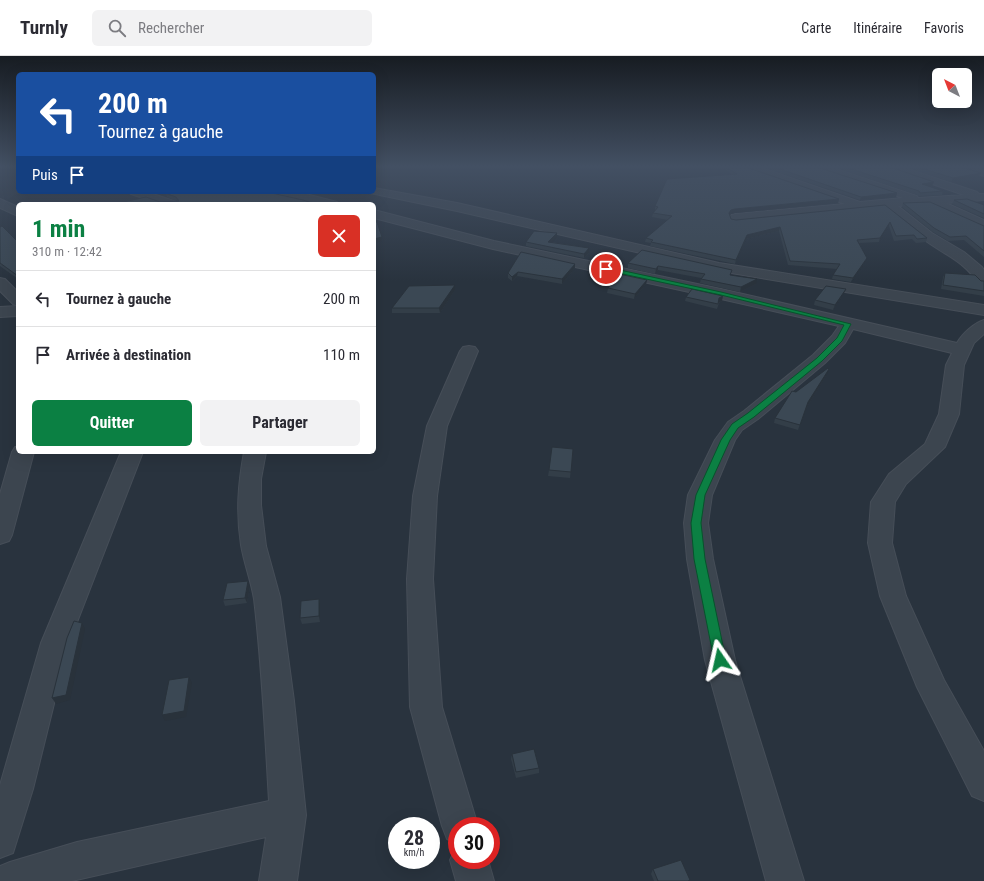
<!DOCTYPE html>
<html lang="fr">
<head>
<meta charset="utf-8">
<style>
	:root { --surface:#fff; --page:#f2f2f3; --text:#2b2b33; --muted:#7c7c81; --line:#e1e1e2; --accent:#0b8043 }
	body { margin:0; font-family:"Roboto Condensed",sans-serif; background:var(--page); color:var(--text); height:100vh; display:flex; flex-direction:column; font-size:15px; white-space:nowrap }
	* { box-sizing:border-box; margin:0 }
	p { font-size:13px; color:var(--muted) }
	.icon { flex:none; width:22px; height:22px; fill:none; stroke:currentColor; stroke-width:2; stroke-linecap:round; stroke-linejoin:round }
	.map { position:relative; flex:1; overflow:hidden }
	.drawer { position:absolute; left:16px; top:146px; width:360px; height:252px; display:flex; flex-direction:column; background:var(--surface); border-radius:6px; box-shadow:0 4px 16px #0002 }
	.drawer>* { flex:none }
	.top-card { position:absolute; left:16px; top:16px; width:360px; height:122px; border-radius:6px; box-shadow:0 4px 16px #0002; background:#1a4fa0; color:#fff; overflow:hidden }
	.needle { width:26px; rotate:318deg }
	.fabs { position:absolute; left:932px; top:12px; display:grid; gap:8px }
	.fabs a { display:grid; place-items:center; width:40px; height:40px; border-radius:6px; background:var(--surface); box-shadow:0 4px 16px #0002; font-size:20px }
	.speed { position:absolute; left:388px; top:761px; display:flex; gap:8px; font-size:20px; font-weight:700; text-align:center }
	.speed>* { display:grid; place-content:center; width:52px; height:52px; border-radius:50%; background:var(--surface); box-shadow:0 4px 16px #0002; line-height:1 }
	.speed small { font-size:10px; font-weight:400 }
	.speed .limit { border:6px solid #d22; background:#fff; color:#111 }
	.pin { position:absolute; display:grid; place-items:center; width:34px; height:34px; color:#fff; margin:-17px; border:2px solid #fff; border-radius:50%; box-shadow:0 1px 4px #0007 }
	.me { position:absolute; width:44px; margin:-22px; rotate:349deg; stroke-linejoin:round; filter:drop-shadow(0 0 3px #0008) }
	.turn { display:flex; align-items:center; gap:14px; height:84px; padding:0 16px; font-size:18px }
	.turn .icon { width:52px; height:52px; stroke-width:2.5 }
	.turn b { display:block; font-size:28px; line-height:34px }
	.then { display:flex; align-items:center; height:38px; padding:0 16px; background:#0003; gap:8px; font-size:15px }
	.round { display:grid; place-items:center; flex:none; width:42px; height:42px; border-radius:6px; background:var(--page) }
	.head { display:flex; align-items:center; justify-content:space-between; height:68px; padding:0 16px }
	h1 { font-size:24px; font-weight:700; line-height:30px; color:var(--accent) }
	.action { display:flex; gap:8px; margin-top:auto; padding:8px 16px }
	.action a { flex:1; height:46px; border-radius:6px; background:var(--accent); color:#fff; font-size:16px; font-weight:700; line-height:46px; text-align:center }
	.action a+a { background:var(--page); color:var(--text) }
	ul { padding:0; list-style:none }
	li { display:flex; align-items:center; gap:12px; height:56px; padding:0 16px; border-top:1px solid var(--line) }
	li div { flex:1 }
	li b { display:block; font-size:15px }
	li em { font-style:normal }
	header { display:flex; align-items:center; gap:24px; box-sizing:border-box; height:56px; padding:0 20px; background:var(--surface); border-bottom:1px solid var(--line) }
	header strong { font-size:19px }
	nav { display:flex; gap:22px; margin-inline-start:auto; font-size:14px }
	.search { width:280px; height:36px; background:var(--page); display:flex; align-items:center; gap:10px; box-sizing:border-box; padding:0 14px; border-radius:6px; color:var(--muted); font-size:15px }
	.map>svg:first-child { display:block }
	.lines { fill:none; stroke-linecap:round; stroke-linejoin:round }
	.minor-casing { stroke:#464e58; stroke-width:2 }
	.minor { fill:#3c454f; fill-rule:evenodd }
	.wall { fill:#333e48 }
	.shaded-wall { fill:#29323b }
	.building { fill:#3b4854; stroke:#29323b }
	.route { fill:#0b8043; stroke:#07532c }
</style>
</head>
<body>
<header>
<strong>Turnly</strong>
<div class="search"><svg class="icon" aria-label="search" viewBox="0 0 24 24"><circle cx="10" cy="10" r="6"/><path d="M15 15l6 6"/></svg>Rechercher</div>
<nav><a>Carte</a><a>Itinéraire</a><a>Favoris</a></nav>
</header>
<div class="map">
<svg width="984" height="825" viewBox="0 0 984 825">
	<rect width="100%" height="100%" fill="#29333e"/>
	<g class="lines">
		<g class="minor-casing">
			<g id="minor">
				<path d="M742,110H756L860,146L903,142L814,112L813,110H827L917,140L918,142L964,139L886,112L885,110H899L977,136L979,138H984V144L946,147L984,164V173L929,148L898,150L932,177L964,196L982,211L984,214V229L979,228C961,202 945,200 922,182C909,173 897,161 884,151L735,166L731,165L729,162L731,159L735,158L845,148L743,112Z"/>
				<path d="M956,110H971L984,114V120L957,112Z"/>
				<path d="M374,132L457,147L719,207L984,249V259L719,215L457,155L370,137L369,136H374Z"/>
				<path d="M129,136H147L177,146L179,148H161L131,138Z"/>
				<path d="M278,136H298L337,146L339,148H319L280,138Z"/>
				<path d="M0,143L18,151V160L0,152Z"/>
				<path d="M374,154L494,185L721,233L957,287C962,278 974,267 984,264V278L974,287L964,309L959,358L945,391L906,428L895,446L892,487L906,540L944,624L984,695V745L972,740L917,631L880,540L868,487L871,446L889,418L925,388L939,358L946,309L952,297L853,273L845,287L825,307L758,363L742,374L735,384L712,439L708,467L713,503L735,604L804,825H766L705,604L687,503L684,467L688,439L715,384L728,366L744,355L813,299L832,280L839,270L721,243L493,193L374,162Z"/>
				<path d="M0,222L5,223L18,236V250L13,248L0,235Z"/>
				<path d="M18,250V260L0,261V251Z"/>
				<path d="M469,290L475,291L478,295L447,370L437,440L433,523L442,651L478,770H457V787L447,783L442,770L410,651L407,523L413,440L427,370L460,295L463,291Z"/>
				<path d="M15,391H18V396H34L12,479L9,485L0,488V438L12,396Z"/>
				<path d="M121,396H143L69,587L33,733L13,797L0,802V729L41,587Z"/>
				<path d="M244,396H266L261,423V449L266,490L280,541L294,645L306,759L297,825H259L266,781L72,825H0V810L10,806L77,786L269,745C265,678 262,610 254,543C251,525 244,507 241,489C236,456 238,429 244,396Z"/>
				<path d="M457,790V804H488L494,825H456L450,804Z"/>
			</g>
		</g>
		<use href="#minor" class="minor"/>
	</g>
	<g class="wall">
		<path d="M718,110H743L839,143L838,147L735,157L731,158L730,159L731,163L736,164L885,149L927,182L926,186L916,187L912,183L894,185L889,170L879,186L859,187L867,202L865,206L851,226L832,223L833,219L837,213L788,209L779,175L746,183L735,208L650,190L651,187L645,186L646,182L668,164L652,161L653,157L656,154H655V150L732,118Z"/>
		<path d="M760,110H814L897,137L896,141L860,144Z"/>
		<path d="M831,110H887L932,130H928L943,135L942,139L919,140L917,139Z"/>
		<path d="M903,110H958L979,120L951,126Z"/>
		<path d="M975,110H984V112Z"/>
		<path d="M159,136H269L303,144L160,146L178,145H177L167,141L166,138Z"/>
		<path d="M954,144L984,149V162L952,148Z"/>
		<path d="M903,147L984,170V201L964,184L948,185L933,176L902,151Z"/>
		<path d="M0,171L18,186V223L0,210Z"/>
		<path d="M557,177V182L552,186L589,192V197L584,202L526,190V186Z"/>
		<path d="M642,194L730,219L756,228L740,236L700,227L701,222L658,214L655,218L628,212V207Z"/>
		<path d="M521,196L575,208V212L562,228L517,220L512,225L508,222V217Z"/>
		<path d="M945,217L984,225V240L941,233L943,221Z"/>
		<path d="M647,224L646,228L634,243L607,237L608,232Z"/>
		<path d="M455,234L440,257H392V252Z"/>
		<path d="M844,237L833,254L814,249L815,244Z"/>
		<path d="M686,241L722,245L719,247L717,253L685,245Z"/>
		<path d="M827,318L807,351L798,374L774,367L775,362L796,336Z"/>
		<path d="M573,393L570,422L548,420L549,414Z"/>
		<path d="M250,531L247,547L225,550L223,544Z"/>
		<path d="M319,543L320,548V566L302,568L300,562Z"/>
		<path d="M512,698L539,712V717L516,722L511,703Z"/>
		<path d="M653,813L690,825H654L651,818Z"/>
	</g>
	<g class="shaded-wall">
		<path d="M981,117L979,120L951,126L953,122Z"/>
		<path d="M934,126L932,130L921,132L922,128Z"/>
		<path d="M897,137L896,141L860,144L861,141Z"/>
		<path d="M839,143L838,147L735,157L731,158L728,161L729,157L731,154L735,153Z"/>
		<path d="M890,166L889,170L879,186L880,182Z"/>
		<path d="M780,171L779,175L746,183L735,208L736,204L747,179Z"/>
		<path d="M557,177V182L548,190V186Z"/>
		<path d="M382,181V185L374,187V183Z"/>
		<path d="M589,192V197L584,202V198Z"/>
		<path d="M867,202L865,206L851,226L853,222Z"/>
		<path d="M575,208V212L562,228V223Z"/>
		<path d="M658,210V214L655,218L656,213Z"/>
		<path d="M518,216L517,220L512,225V221Z"/>
		<path d="M757,223L756,228L740,236L741,231Z"/>
		<path d="M647,224L646,228L634,243L635,238Z"/>
		<path d="M455,229V234L440,257L439,252Z"/>
		<path d="M846,233L844,237L833,254L835,249Z"/>
		<path d="M723,240L722,245L718,247L719,242Z"/>
		<path d="M829,313L827,318L807,351L798,374L808,346Z"/>
		<path d="M248,525L250,531L247,547L245,542Z"/>
		<path d="M319,543L320,548V566L319,560Z"/>
		<path d="M82,567L85,573L70,644L56,648L52,642Z"/>
		<path d="M189,621L192,627L186,661L165,665L162,659Z"/>
	</g>
	<g class="building">
		<path d="M724,110H743L839,143L735,153L731,154L729,157L731,163L736,164L885,149L927,182L917,183L914,179L896,180L890,166L880,182L857,184L867,202L853,222L833,219L840,208L790,205L780,171L747,179L736,204L651,186L653,184L646,182L672,160L653,157L658,151L655,150L667,123L737,118Z"/>
		<path d="M771,110H814L897,137L861,141Z"/>
		<path d="M842,110H887L934,126L922,128L943,135L920,137L919,135Z"/>
		<path d="M914,110H958L981,117L953,122Z"/>
		<path d="M171,136H267L303,144L316,148H114L146,141L160,146L179,145L176,141L165,137Z"/>
		<path d="M967,143L984,149V158L954,144Z"/>
		<path d="M930,146L984,170V195L966,180L950,181L934,172L903,147Z"/>
		<path d="M374,166H377L382,181L374,183Z"/>
		<path d="M2,170L18,186V220L0,207V171Z"/>
		<path d="M534,175L557,177L548,186L589,192L584,198L526,186Z"/>
		<path d="M642,194L732,214L730,219L757,223L741,231L701,223L705,218L658,210L656,213L628,207Z"/>
		<path d="M521,196L575,208L562,223L518,216L512,221L508,217Z"/>
		<path d="M945,217L975,219L981,225H984V235L943,229Z"/>
		<path d="M619,218L647,224L635,238L608,232Z"/>
		<path d="M455,229L439,252H392L409,230Z"/>
		<path d="M826,230L846,233L835,249L815,244Z"/>
		<path d="M692,233L723,240L719,242L718,248L686,241Z"/>
		<path d="M828,312L829,313L808,346L800,369L775,362L792,335L796,336Z"/>
		<path d="M552,391L573,393L571,416L549,414Z"/>
		<path d="M248,525L245,542L223,544L227,527Z"/>
		<path d="M319,543V560L300,562L301,545Z"/>
		<path d="M74,565L82,567L66,639L52,642L67,582Z"/>
		<path d="M189,621L184,655L162,659L169,624Z"/>
		<path d="M534,693L539,712L516,716L512,698Z"/>
		<path d="M681,804L690,824L688,825H658L653,813Z"/>
	</g>
	<linearGradient id="sky" x2="0" y2="1"><stop stop-color="#171c22"/><stop offset="0.49" stop-color="#435063"/><stop offset="1" stop-color="#435063" stop-opacity="0"/></linearGradient>
	<rect width="984" height="225" fill="url(#sky)"/>
	<path class="route" d="M606,211L721,236L851,268L842,285L822,305L754,361L738,372L730,384L705,439L701,467L705,503L726,604L724,607L720,609L716,607L714,604L694,503L691,467L696,439L721,384L732,368L748,357L817,302L837,282L844,269L721,239L604,214V212Z"/>
</svg>
<div class="fabs">
<a><svg class="needle" viewBox="-14 -14 28 28"><path d="M0-13l5 13h-10z" fill="#e53935"/><path d="M0 13l5-13h-10z" fill="#7c7c81"/></svg></a>
</div>
<div class="speed"><div>28<small>km/h</small></div><div class="limit">30</div></div>
<div class="pin" style="left:606px;top:213px;background:#d93025"><svg class="icon" aria-label="arrive" viewBox="0 0 24 24"><path d="M6 21V4h12l-3 4 3 4H6"/></svg></div>
<svg class="me" style="left:720px;top:604px" viewBox="-20 -20 40 40"><path d="M0-17L14 15 0 8-14 15z" fill="#0b8043" stroke="#fff" stroke-width="4"/></svg>
<div class="top-card">
<div class="turn"><svg class="icon" aria-label="left" viewBox="0 0 24 24"><path d="M17 20v-9H6M10 6l-5 5 5 5"/></svg><div><b>200 m</b>Tournez à gauche</div></div>
<div class="then">Puis<svg class="icon" aria-label="arrive" viewBox="0 0 24 24"><path d="M6 21V4h12l-3 4 3 4H6"/></svg></div>
</div>
<section class="drawer">
<div class="head"><div><h1>1 min</h1><p>310 m · 12:42</p></div><a class="round" style="background:#d93025;color:#fff"><svg class="icon" aria-label="close" viewBox="0 0 24 24"><path d="M6 6l12 12M18 6L6 18"/></svg></a></div>
<ul>
<li><svg class="icon" aria-label="left" viewBox="0 0 24 24"><path d="M17 20v-9H6M10 6l-5 5 5 5"/></svg><div><b>Tournez à gauche</b></div><em>200 m</em></li>
<li><svg class="icon" aria-label="arrive" viewBox="0 0 24 24"><path d="M6 21V4h12l-3 4 3 4H6"/></svg><div><b>Arrivée à destination</b></div><em>110 m</em></li>
</ul>
<div class="action"><a>Quitter</a><a>Partager</a></div>
</section>
</div>
</body>
</html>
